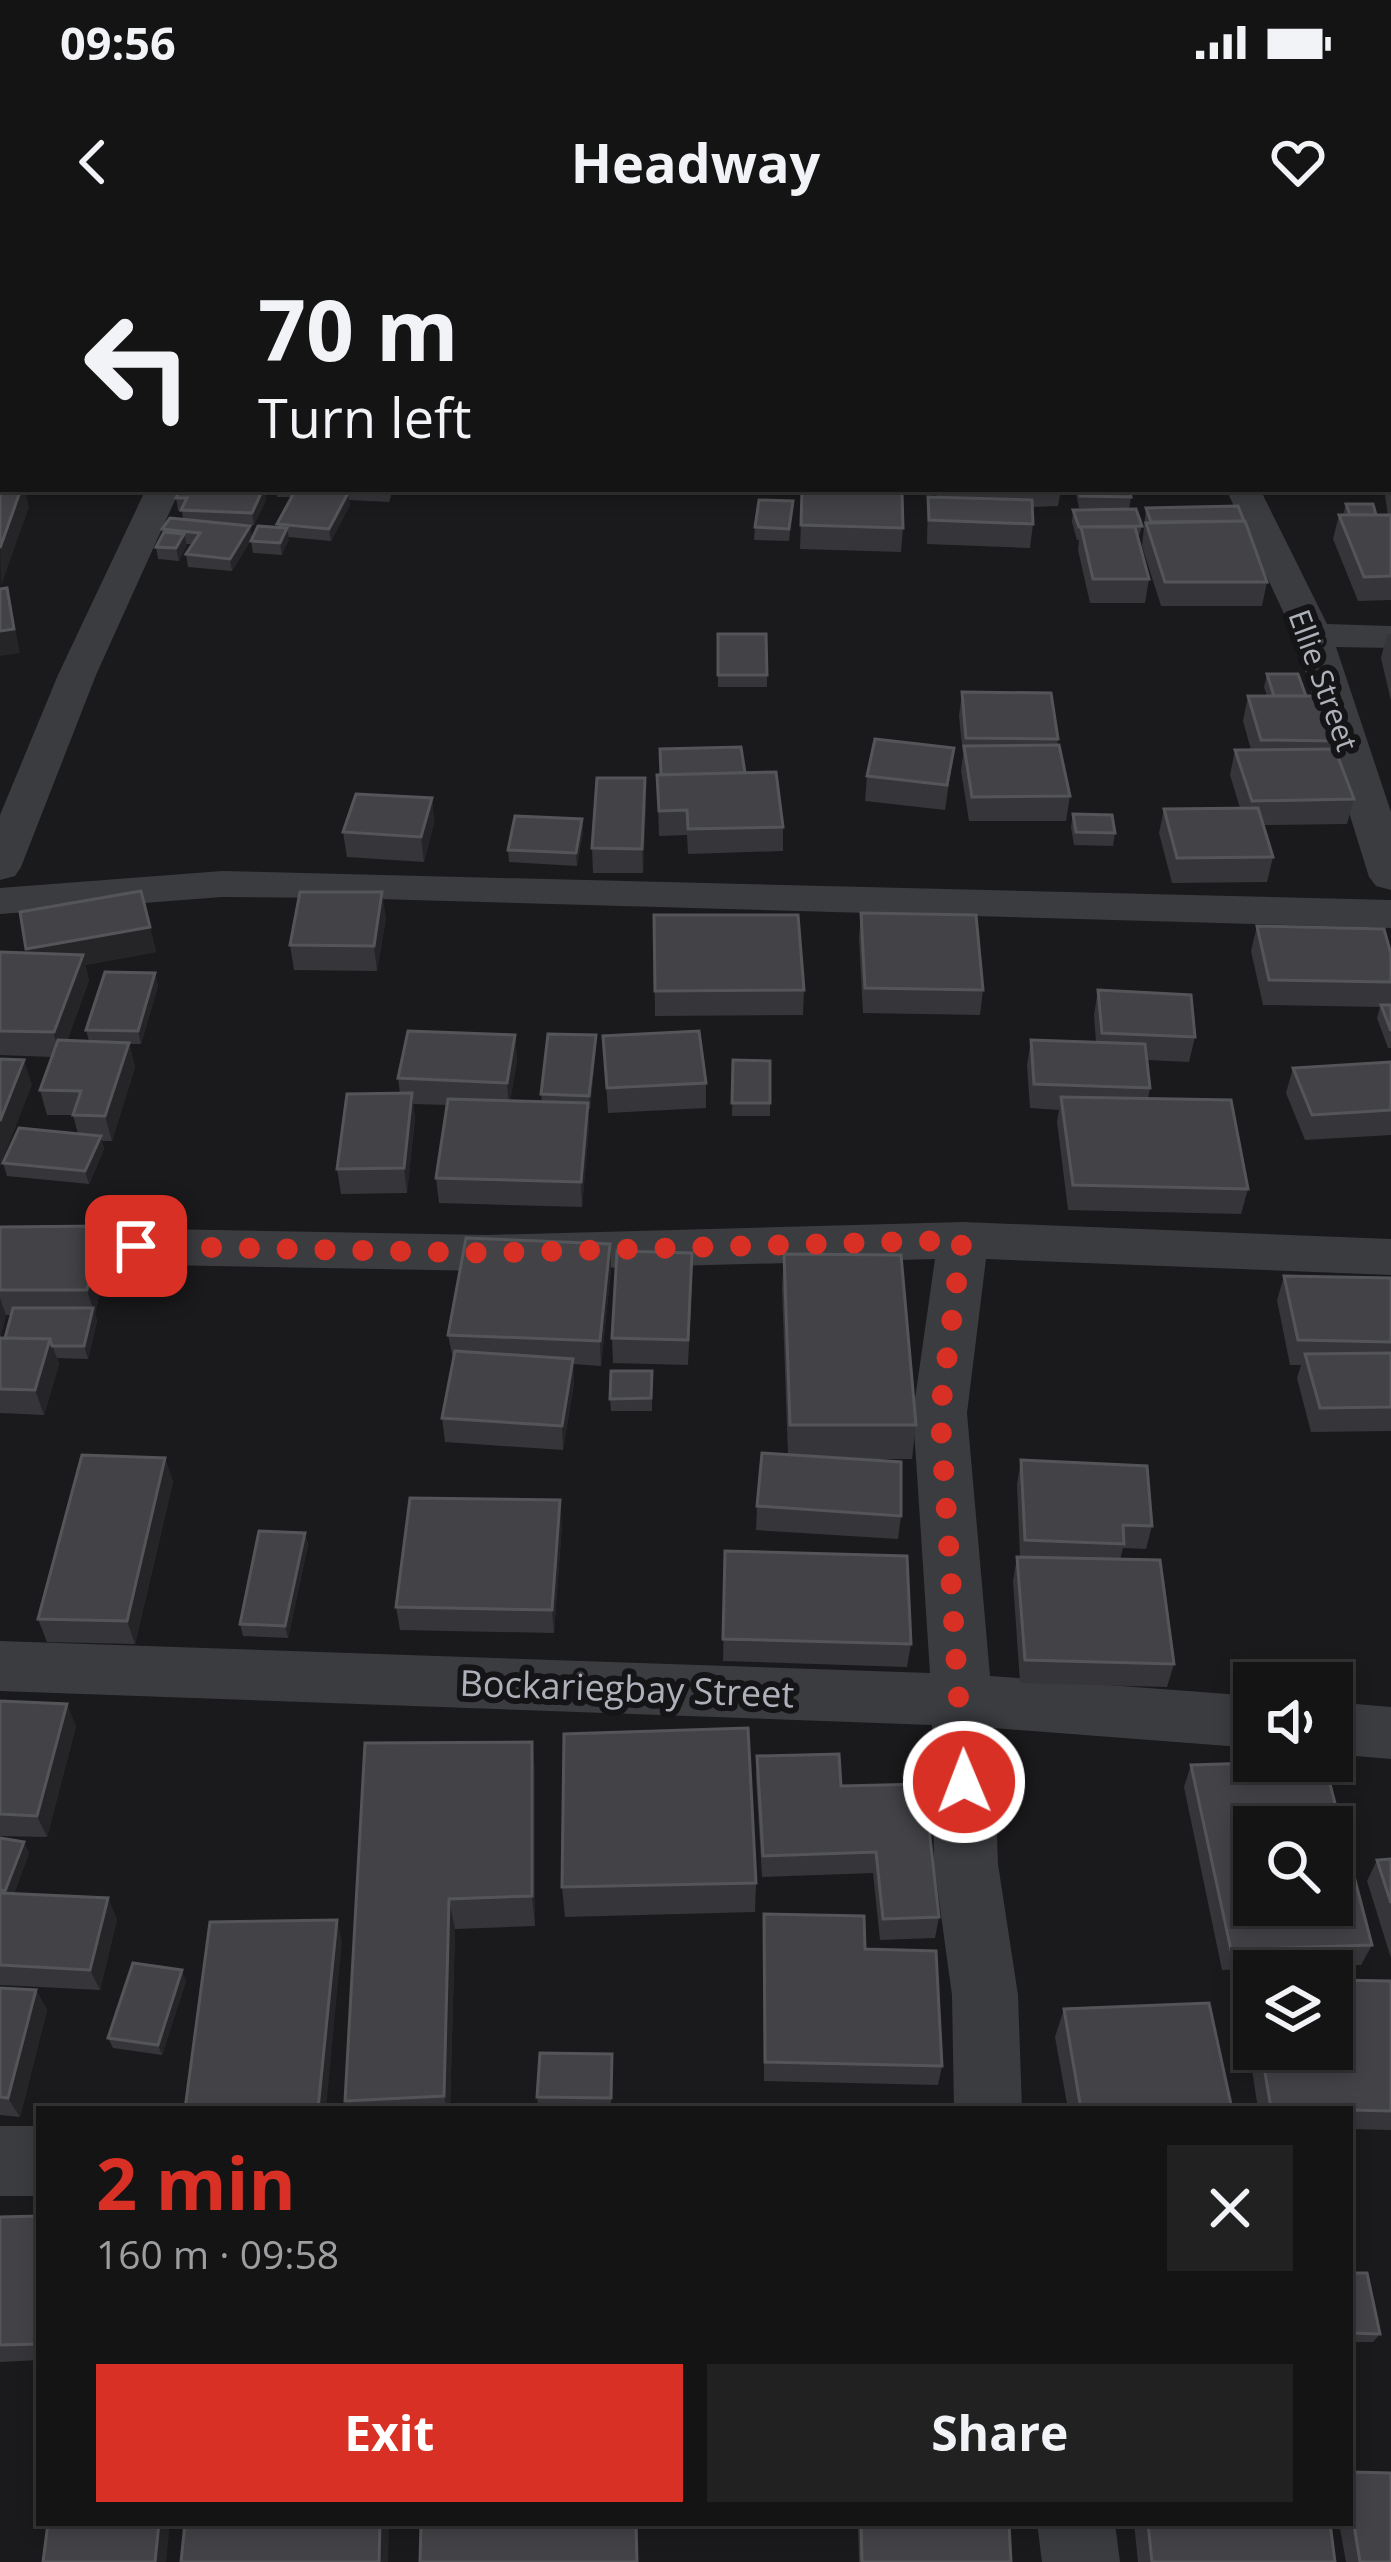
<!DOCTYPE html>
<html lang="en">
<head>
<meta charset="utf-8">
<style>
	:root { --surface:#141415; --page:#212122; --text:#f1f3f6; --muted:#9d9ea0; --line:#333334; --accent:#d93025 }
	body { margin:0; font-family:"Open Sans",sans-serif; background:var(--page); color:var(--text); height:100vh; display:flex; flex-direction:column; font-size:45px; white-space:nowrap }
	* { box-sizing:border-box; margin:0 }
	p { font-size:39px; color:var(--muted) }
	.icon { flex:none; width:66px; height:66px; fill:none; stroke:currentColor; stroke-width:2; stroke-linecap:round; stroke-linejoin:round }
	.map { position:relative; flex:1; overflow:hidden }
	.panel { position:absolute; left:36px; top:1866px; width:1317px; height:420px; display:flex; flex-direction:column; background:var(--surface); border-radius:0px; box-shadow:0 6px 18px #0003,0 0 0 3px var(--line) }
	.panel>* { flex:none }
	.guide { position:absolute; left:0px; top:0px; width:1392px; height:252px; box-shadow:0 6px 18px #0003,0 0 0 3px var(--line); background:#141415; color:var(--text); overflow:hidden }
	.controls { position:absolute; left:1233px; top:1422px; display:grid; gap:24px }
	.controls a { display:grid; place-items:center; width:120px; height:120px; border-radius:0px; background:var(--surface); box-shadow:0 6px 18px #0003,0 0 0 3px var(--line); font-size:60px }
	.pin { position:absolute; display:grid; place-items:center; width:102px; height:102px; color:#fff; margin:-51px; border-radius:24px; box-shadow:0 6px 18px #0006 }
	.me { position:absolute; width:132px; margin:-66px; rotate:359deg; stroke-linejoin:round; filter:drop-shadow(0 0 9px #0008) }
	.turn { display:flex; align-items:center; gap:42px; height:252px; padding:0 60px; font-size:54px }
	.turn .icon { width:156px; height:156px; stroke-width:2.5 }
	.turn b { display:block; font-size:84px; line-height:102px }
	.round { display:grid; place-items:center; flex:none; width:126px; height:126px; border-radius:0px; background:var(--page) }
	.head { display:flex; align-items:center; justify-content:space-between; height:204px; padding:0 60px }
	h1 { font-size:72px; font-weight:700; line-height:90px; color:var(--accent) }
	.cta { display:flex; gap:24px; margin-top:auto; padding:24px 60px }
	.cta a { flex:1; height:138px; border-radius:0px; background:var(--accent); color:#fff; font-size:48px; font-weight:700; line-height:138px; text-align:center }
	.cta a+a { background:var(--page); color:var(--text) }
	.status { display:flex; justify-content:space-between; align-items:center; height:84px; padding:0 60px; background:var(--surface); direction:ltr }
	.status svg { height:33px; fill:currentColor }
	header { display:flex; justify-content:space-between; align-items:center; height:156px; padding:0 60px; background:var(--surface); font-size:54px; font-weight:700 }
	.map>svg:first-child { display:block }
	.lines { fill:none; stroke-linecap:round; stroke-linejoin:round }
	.street { fill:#3b3c40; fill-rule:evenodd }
	.wall { fill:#36363a }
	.shaded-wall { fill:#252528 }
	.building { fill:#434347; stroke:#545559; stroke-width:3; fill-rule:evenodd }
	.route { stroke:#d93025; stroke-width:21; stroke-dasharray:0 37.8 }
	.labels { text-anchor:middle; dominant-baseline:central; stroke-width:12; stroke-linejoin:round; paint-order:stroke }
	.far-street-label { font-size:30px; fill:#aeb1ba; stroke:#151517 }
	.street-label { font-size:36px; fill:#aeb1ba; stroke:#151517 }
</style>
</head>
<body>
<div class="status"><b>09:56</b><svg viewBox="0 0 49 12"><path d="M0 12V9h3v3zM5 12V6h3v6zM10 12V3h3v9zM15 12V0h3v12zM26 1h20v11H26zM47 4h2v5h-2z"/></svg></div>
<header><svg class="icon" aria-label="back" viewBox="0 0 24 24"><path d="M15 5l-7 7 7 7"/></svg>Headway<svg class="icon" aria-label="heart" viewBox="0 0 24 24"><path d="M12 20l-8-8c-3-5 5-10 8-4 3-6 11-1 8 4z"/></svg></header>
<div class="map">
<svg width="1391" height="2322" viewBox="0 0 1391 2322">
	<rect width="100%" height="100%" fill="#1a1a1c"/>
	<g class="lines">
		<g class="street">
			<path d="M262,0H292L261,3Z"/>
			<rect x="1136" y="0" width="30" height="3"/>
			<rect x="1389" y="30" width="2" height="18"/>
			<rect x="0" y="176" width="3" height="20"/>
			<rect x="1389" y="185" width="2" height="20"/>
			<path d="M146,249H180L96,435L21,627L15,636L0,640V575L58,435Z"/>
			<path d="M1226,249H1260L1327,384L1391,386V408L1336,407L1391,572V650L1376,646L1369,637L1294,395Z"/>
			<path d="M222,631L1391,660V688L343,658L222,657L0,674V648Z"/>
			<path d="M963,982L1391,999V1035L986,1019L967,1173L990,1436L1254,1456V1508L993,1488L998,1624L1018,1755L1022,1869H954L952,1755L934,1624L932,1485L0,1451V1401L930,1433L913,1173L935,1019L487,1031L0,1022V986L487,995Z"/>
			<path d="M1332,1462L1391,1467V1519L1332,1514Z"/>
			<rect x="0" y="1886" width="39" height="70"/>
			<path d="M1037,2283H1115L1120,2322H1042Z"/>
		</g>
	</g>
	<g class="wall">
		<path d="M37,0H95V3H38Z"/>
		<path d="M110,0H132L130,3H110Z"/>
		<path d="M829,0H906L829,2Z"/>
		<path d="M962,0H1035V3H963Z"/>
		<path d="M1339,0H1391V31H1389V3H1339Z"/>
		<rect x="1389" y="66" width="2" height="117"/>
		<path d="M1391,237V360L1358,361L1333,299L1339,275H1343L1346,264L1376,275H1388L1384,249H1389Z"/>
		<path d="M180,249H264L266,260L254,285L236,284L250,286L252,298L232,331L188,327L186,314L192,304H186L179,321L158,319L156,307L163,294L162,289L183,279L182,270H178L176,258Z"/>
		<path d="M276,249H393L389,262L349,260L350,265L331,301L288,297L282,315L253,313L251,301L278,287L277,284L292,257H277Z"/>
		<path d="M858,249H880L903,288L901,312L800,309L802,250L858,251Z"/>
		<path d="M935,249H1061L1058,266L1032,267L1033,284L1030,308L927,304L928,257H937Z"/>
		<path d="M1075,249H1129L1131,257L1129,269L1079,268Z"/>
		<path d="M793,261L789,301L754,300L755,287Z"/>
		<path d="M1146,268L1267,342L1262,366H1161L1142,306Z"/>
		<path d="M1073,270L1142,286L1138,299L1149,339L1145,363H1090L1078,310L1079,300H1077L1072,282Z"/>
		<path d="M718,394L767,435V447H718Z"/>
		<path d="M1387,394H1391V461L1381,418Z"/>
		<path d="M1267,434L1306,456L1336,501L1334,509L1354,559L1347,584L1263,585L1273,617L1267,642L1172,643L1159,593L1164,569L1240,568L1230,535L1235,510H1251L1243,481L1248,456H1267L1264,447Z"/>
		<path d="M962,452L1058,499L1057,505L1070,556L1066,581H969L961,531L963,515L959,476Z"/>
		<path d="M954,508L945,570L865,561L867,536Z"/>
		<path d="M745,533L783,587V611L688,614L687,595L659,596L657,535Z"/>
		<path d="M432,558L434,583L424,622L347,617L343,592Z"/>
		<path d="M646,563L643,633H593L592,608Z"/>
		<path d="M1073,574L1115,593L1113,606L1074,605L1071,587Z"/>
		<path d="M582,579L583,592L577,626L509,622L508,610Z"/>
		<path d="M141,651L156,712L85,725L89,740L67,801H89L86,790L155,733L158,746L141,804H129L135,827L112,901H102L104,909L89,944L7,936L3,923L78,894L73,875H47L40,850L52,817L0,815V712L27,713Z"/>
		<path d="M861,673L983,750L980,775L863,773L859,698Z"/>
		<path d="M654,675L804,750L803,775L655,776Z"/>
		<path d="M386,677L377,731L294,730L290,705Z"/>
		<path d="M1257,686L1391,714V808H1388L1377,778L1380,767L1263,765L1251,711Z"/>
		<path d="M1098,750L1195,797L1189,822L1147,820L1150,848L1148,859L1248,949L1241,974L1068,970L1057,882L1059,870L1030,868L1027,825L1031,800L1096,802L1094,775Z"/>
		<path d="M515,795L517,820L510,861H542L541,854L596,795V808L590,869H588L589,887L582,967L439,963L436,938L447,865L413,864L415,878L407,953L341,954L337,929L400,854L398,838Z"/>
		<path d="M603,796L706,843V868L608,873Z"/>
		<path d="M733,820L770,821V876H732Z"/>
		<path d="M1391,822V895L1305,900L1286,853L1293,828Z"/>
		<path d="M102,986L109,1010L95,1074L97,1081L88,1119L57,1118L59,1124L44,1175L0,1173V1098H5L11,1075H6L0,1098V987Z"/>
		<path d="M610,1004L611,1029L601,1126L573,1124L574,1143L563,1210L445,1202L442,1178L453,1119L448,1095Z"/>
		<path d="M784,1014L916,1185L912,1219H841L901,1276L898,1299L756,1290L757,1266L788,1215L782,1048Z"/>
		<path d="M1284,1036L1391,1038V1191L1311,1192L1297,1138L1301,1125H1290L1277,1060Z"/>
		<path d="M692,1037L688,1125L613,1123L612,1098Z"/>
		<path d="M652,1131V1171H611L610,1159Z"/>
		<path d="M165,1218L173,1242L135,1404L47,1402L38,1379Z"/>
		<path d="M1021,1220L1152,1286L1146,1309L1123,1308L1120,1320L1174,1424L1167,1447L1020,1443L1013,1341L1017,1317H1020L1017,1244Z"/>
		<path d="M562,1284L554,1393L400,1390L396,1367Z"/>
		<path d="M305,1293L308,1305L288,1398L243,1396L240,1384Z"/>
		<path d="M725,1311L911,1404L907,1427L723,1421Z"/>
		<path d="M0,1461L76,1486L47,1597L0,1596Z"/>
		<path d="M532,1502L535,1533V1686L455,1689L450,1869H347L345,1861Z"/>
		<path d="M757,1516L841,1546L939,1677L935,1698L880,1700L873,1633L762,1637L756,1538Z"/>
		<path d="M1191,1525L1372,1705L1361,1725L1222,1730L1184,1547Z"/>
		<path d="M0,1598L29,1613L14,1653L117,1679L100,1750L0,1745Z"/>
		<path d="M1391,1619V1718L1367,1641L1377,1620Z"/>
		<path d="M756,1643L755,1672L565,1677L562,1647Z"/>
		<path d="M764,1674L865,1709L942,1826L938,1845L764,1841Z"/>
		<path d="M1250,1738H1254V1809H1332L1391,1741V1890L1350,1889V1869H1258L1241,1758Z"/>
		<path d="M186,1741L162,1815L113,1808L108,1798Z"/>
		<path d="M0,1748L36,1750L47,1770L20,1877L0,1875Z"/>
		<path d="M1064,1769L1232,1869H1068L1055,1797Z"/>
		<path d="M612,1814L611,1868L538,1867L537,1857Z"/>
		<path d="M39,1976V2120L0,2122V1977Z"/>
		<path d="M1350,2033L1380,2094L1373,2102H1350Z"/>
		<path d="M1350,2232L1391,2322H1346L1339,2283H1350Z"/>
		<path d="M858,2283H1009L1011,2322H859Z"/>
		<path d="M1134,2283H1330L1335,2322H1138Z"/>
	</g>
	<g class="shaded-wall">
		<path d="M21,249H25L29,267L1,346L0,308Z"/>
		<path d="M263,249L266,260L254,285L252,273Z"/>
		<path d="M348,253L350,265L331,301L329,289Z"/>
		<path d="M250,286L252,298L232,331L230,319Z"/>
		<path d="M287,288L289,300L282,315L280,303Z"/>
		<path d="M184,294L187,306L179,321L176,308Z"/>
		<path d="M7,348L20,413L0,416V391Z"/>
		<path d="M645,538L646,563L643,633L642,609Z"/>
		<path d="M432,558L434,583L424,622L421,597Z"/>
		<path d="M582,579L583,592L577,626L576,613Z"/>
		<path d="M382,652L386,677L377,731L374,706Z"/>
		<path d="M150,687L156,712L85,725L89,740L61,817L26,709Z"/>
		<path d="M155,733L158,746L141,804L138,791Z"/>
		<path d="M515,795L517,820L509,868L507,843Z"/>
		<path d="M596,795V808L590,869L589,856Z"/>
		<path d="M129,803L135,827L112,901L105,876Z"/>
		<path d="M24,820L32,845L0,927V881Z"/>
		<path d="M412,853L415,878L407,953L404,928Z"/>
		<path d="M588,863L589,887L582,967L581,942Z"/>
		<path d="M101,896L104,909L89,944L85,931Z"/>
		<path d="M102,986L109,1010L95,1074L97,1081L88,1119L84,1106L93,1069L87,1050Z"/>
		<path d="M610,1004L611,1029L601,1126L600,1101Z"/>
		<path d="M0,1058L6,1075L0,1098Z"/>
		<path d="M50,1099L59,1124L44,1175L35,1150Z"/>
		<path d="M573,1119L574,1143L563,1210L562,1186Z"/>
		<path d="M165,1218L173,1242L135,1404L127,1381Z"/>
		<path d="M560,1260L562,1284L554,1393L552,1370Z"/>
		<path d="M305,1293L308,1305L288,1398L285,1386Z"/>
		<path d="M67,1464L76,1486L47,1597L37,1576Z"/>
		<path d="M532,1502L535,1533V1686L532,1656Z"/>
		<path d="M24,1602L29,1613L11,1662L5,1651Z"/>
		<path d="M108,1658L117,1679L100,1750L90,1730Z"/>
		<path d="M449,1659L455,1689L450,1869H447L444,1856Z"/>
		<path d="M337,1680L342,1701L326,1869H318Z"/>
		<path d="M182,1730L186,1741L162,1815L158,1805Z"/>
		<path d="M36,1750L47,1770L20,1877L8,1858Z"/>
		<path d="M159,2283H170L166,2322H155Z"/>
		<path d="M380,2283H389L388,2322H379Z"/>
	</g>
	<g class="building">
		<path d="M284,0H352V3H283Z"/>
		<path d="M376,0H424V3H375Z"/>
		<rect x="1275" y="0" width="62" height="3"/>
		<path d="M1348,0H1391V9L1389,8V3H1348Z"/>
		<path d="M1389,124H1391V160L1389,159Z"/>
		<path d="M0,243H3V249H21L0,308Z"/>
		<path d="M180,249H263L252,273L181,270L187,258H176Z"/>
		<path d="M296,249H300L348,253L329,289L277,284Z"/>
		<path d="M860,249H880L881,252L861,251Z"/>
		<path d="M1079,249H1129L1131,257L1080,256Z"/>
		<path d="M802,250L902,252L903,288L801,285Z"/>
		<path d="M928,257L1032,260L1033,284L929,280Z"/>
		<path d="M759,260L793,261L789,289L755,287Z"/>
		<path d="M1346,264H1373L1376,275H1350Z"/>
		<path d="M1238,266L1244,281L1151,282L1146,268Z"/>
		<path d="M1136,269L1142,286L1079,287L1073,270Z"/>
		<path d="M1339,275H1391V336L1364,337Z"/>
		<path d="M170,278L250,286L230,319L186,314L200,293L162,289Z"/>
		<path d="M1245,281L1267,342H1165L1146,283Z"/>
		<path d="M258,286L287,288L280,303L251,301Z"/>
		<path d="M1081,287H1135L1149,339H1093Z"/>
		<path d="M164,292L184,294L176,308L156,307Z"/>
		<path d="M7,348L14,389L0,391V349Z"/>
		<path d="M718,394H766L767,435H718Z"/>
		<path d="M1267,434H1298L1306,456H1274Z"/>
		<path d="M962,452L1051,453L1058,499L966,498Z"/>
		<path d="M1248,456H1321L1336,501L1261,500Z"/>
		<path d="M875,499L954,508L947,545L867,536Z"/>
		<path d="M1059,505L1070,556L972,557L964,506Z"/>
		<path d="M741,507L745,533L661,535L660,509Z"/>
		<path d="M1335,509L1354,559L1252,561L1235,510Z"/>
		<path d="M776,532L783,587L688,589L687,570L659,571L657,535Z"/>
		<path d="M597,538H645L642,609L592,608Z"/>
		<path d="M356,554L432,558L421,597L343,592Z"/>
		<path d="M1258,568L1273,617L1177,618L1164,569Z"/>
		<path d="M1073,574L1112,575L1115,593L1076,592Z"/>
		<path d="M515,576L582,579L576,613L508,610Z"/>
		<path d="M141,651L150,687L26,709L20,672Z"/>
		<path d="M300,652H382L374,706L290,705Z"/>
		<path d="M861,673L976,675L983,750L865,748Z"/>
		<path d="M654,675H798L804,750L655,751Z"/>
		<path d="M1257,686L1384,689L1391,714V742L1269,740Z"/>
		<path d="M0,712L83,715L54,792L0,791Z"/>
		<path d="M105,732L155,733L138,791L86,790Z"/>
		<path d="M1098,750L1191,755L1195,797L1102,793Z"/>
		<path d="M1381,765H1391V791Z"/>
		<path d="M408,791L515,795L507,843L398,838Z"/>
		<path d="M699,791L706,843L607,848L603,796Z"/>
		<path d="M548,794L596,795L589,856L541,854Z"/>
		<path d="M58,800L129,803L105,876L73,875L81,851L40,850Z"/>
		<path d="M1031,800L1145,804L1150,848L1034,844Z"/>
		<path d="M0,819L24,820L0,881Z"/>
		<path d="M733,820L770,821V863H732Z"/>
		<path d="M1391,822V870L1312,875L1293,828Z"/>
		<path d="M412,853L404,928L337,929L347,854Z"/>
		<path d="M1061,857L1231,860L1248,949L1073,945Z"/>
		<path d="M448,859L588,863L581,942L436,938Z"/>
		<path d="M19,888L101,896L85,931L3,923Z"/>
		<path d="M102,986L87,1050H0V987Z"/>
		<path d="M466,998L610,1004L600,1101L448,1095Z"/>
		<path d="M617,1011L692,1013L688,1100L612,1098Z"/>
		<path d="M784,1014L901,1015L916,1185H790Z"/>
		<path d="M1284,1036L1391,1038V1102L1298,1100Z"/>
		<path d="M13,1068H93L84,1106H52L50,1099L5,1098Z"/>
		<path d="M0,1098L50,1099L35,1150L0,1149Z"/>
		<path d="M455,1111L573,1119L562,1186L442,1178Z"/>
		<path d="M1391,1113V1167L1320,1168L1305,1114Z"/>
		<path d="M611,1131H652L651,1158L610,1159Z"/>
		<path d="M762,1213L901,1222V1276L757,1266Z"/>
		<path d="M82,1215L165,1218L127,1381L38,1379Z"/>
		<path d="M1021,1220L1147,1226L1152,1286L1123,1285L1124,1304L1025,1300Z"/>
		<path d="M410,1258L560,1260L552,1370L396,1367Z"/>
		<path d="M259,1291L305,1293L285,1386L240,1384Z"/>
		<path d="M725,1311L907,1316L911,1404L723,1399Z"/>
		<path d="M1017,1317L1160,1320L1174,1424L1025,1420Z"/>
		<path d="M0,1461L67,1464L37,1576L0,1574Z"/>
		<path d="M748,1488L756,1643L562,1647L564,1494Z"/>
		<path d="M532,1502V1656L449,1659L444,1856L345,1861L365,1503Z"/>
		<path d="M839,1514L841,1546L924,1544L939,1677L883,1679L876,1612L763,1616L757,1516Z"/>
		<path d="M1324,1521L1372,1705L1231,1710L1191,1525ZM1254,1587H1332V1665H1254Z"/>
		<path d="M0,1598L24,1602L5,1651L0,1650Z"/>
		<path d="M1391,1619V1663L1377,1620Z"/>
		<path d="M0,1653L108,1658L90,1730L0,1725Z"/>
		<path d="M764,1674L864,1676L865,1709L936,1711L942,1826L765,1822Z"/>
		<path d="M337,1680L318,1869H185L210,1682Z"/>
		<path d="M133,1723L182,1730L158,1805L108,1798Z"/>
		<path d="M1250,1738H1254V1763Z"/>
		<path d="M1332,1740L1391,1741V1871L1271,1868L1261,1809H1332Z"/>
		<path d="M0,1748L36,1750L8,1858L0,1857Z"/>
		<path d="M1209,1763L1232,1869H1081L1064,1769Z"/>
		<path d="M540,1813L612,1814L611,1858L537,1857Z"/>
		<path d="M39,1976V2104L0,2105V1977Z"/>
		<path d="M1350,2033H1367L1380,2094L1350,2093Z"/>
		<path d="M1350,2232L1391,2233V2322H1360L1350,2260Z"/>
		<path d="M48,2283H159L155,2322H43Z"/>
		<path d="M185,2283H380L379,2322H181Z"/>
		<path d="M421,2283H636L637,2322H420Z"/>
		<path d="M861,2283H1009L1011,2322H862Z"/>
		<path d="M1148,2283H1330L1335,2322H1152Z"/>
	</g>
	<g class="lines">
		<path class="route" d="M136,1006L487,1013L962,1000L940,1173L964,1542"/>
	</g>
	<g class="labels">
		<g class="far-street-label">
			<text transform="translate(1324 440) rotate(70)">Ellie Street</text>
		</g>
		<g class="street-label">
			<text transform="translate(627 1448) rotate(2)">Bockariegbay Street</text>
		</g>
	</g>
</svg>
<div class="controls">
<a><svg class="icon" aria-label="sound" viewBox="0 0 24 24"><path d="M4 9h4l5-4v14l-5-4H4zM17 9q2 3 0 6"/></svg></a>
<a><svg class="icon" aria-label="search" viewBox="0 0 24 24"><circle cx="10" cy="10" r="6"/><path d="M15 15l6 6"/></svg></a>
<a><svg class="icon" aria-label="layers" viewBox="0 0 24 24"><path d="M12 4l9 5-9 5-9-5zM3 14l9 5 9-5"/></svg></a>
</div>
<div class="pin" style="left:136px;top:1006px;background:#d93025"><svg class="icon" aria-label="arrive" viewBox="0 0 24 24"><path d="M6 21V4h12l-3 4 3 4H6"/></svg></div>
<svg class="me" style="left:964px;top:1542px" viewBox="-20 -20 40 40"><circle r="17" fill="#d93025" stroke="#fff" stroke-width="3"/><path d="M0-11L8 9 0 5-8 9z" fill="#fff"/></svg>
<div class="guide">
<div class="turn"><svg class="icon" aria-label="left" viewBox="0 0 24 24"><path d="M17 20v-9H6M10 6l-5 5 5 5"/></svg><div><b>70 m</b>Turn left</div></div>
</div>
<section class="panel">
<div class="head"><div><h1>2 min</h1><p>160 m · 09:58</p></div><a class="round"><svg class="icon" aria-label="close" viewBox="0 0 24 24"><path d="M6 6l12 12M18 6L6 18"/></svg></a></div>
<div class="cta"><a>Exit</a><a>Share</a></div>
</section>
</div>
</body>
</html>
